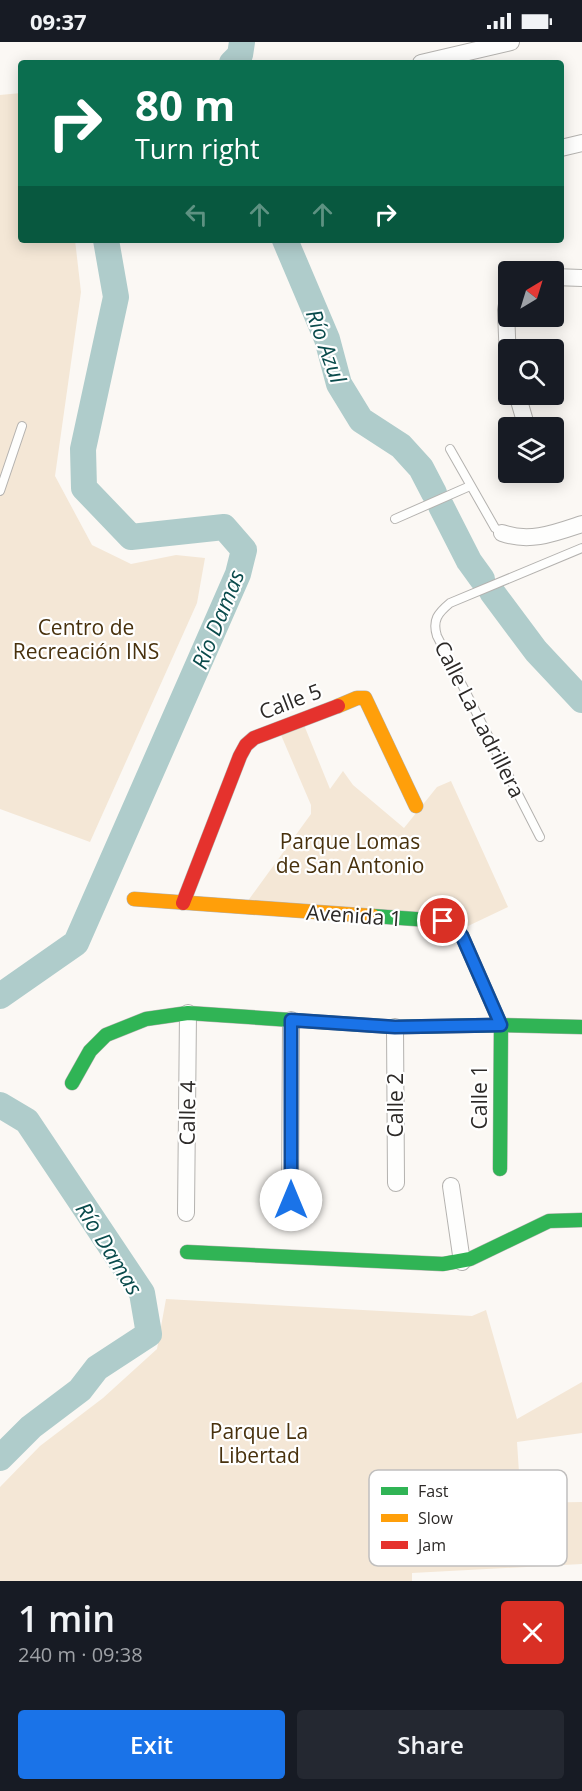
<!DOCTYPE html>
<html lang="en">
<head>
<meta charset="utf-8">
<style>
	:root { --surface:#171b24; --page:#242831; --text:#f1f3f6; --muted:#9ea1a6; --accent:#1a73e8 }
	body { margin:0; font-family:"Open Sans",sans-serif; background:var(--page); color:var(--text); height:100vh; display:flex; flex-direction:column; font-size:22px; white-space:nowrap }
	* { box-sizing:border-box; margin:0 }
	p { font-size:20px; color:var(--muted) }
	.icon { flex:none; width:33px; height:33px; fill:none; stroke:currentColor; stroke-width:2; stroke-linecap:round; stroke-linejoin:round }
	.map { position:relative; height:1539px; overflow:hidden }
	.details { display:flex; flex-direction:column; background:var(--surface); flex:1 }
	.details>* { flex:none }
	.banner { position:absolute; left:18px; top:18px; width:546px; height:183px; border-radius:6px; box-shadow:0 3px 15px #0003; background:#0b6e4f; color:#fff; overflow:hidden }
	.needle { width:39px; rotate:38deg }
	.buttons { position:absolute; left:498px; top:219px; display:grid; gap:12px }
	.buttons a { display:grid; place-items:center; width:66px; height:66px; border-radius:6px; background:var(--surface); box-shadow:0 3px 15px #0003; font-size:30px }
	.pin { position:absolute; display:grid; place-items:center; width:51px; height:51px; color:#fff; margin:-26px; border:3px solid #fff; border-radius:50%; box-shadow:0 2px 6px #0007 }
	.me { position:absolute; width:66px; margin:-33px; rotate:0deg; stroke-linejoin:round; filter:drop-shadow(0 0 4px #0008) }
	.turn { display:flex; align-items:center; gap:21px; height:126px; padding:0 18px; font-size:27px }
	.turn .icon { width:78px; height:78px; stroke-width:2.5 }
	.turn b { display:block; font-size:42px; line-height:51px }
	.lanes { display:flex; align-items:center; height:57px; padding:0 18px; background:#0003; justify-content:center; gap:30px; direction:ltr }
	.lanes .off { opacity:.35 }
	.round { display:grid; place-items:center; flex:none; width:63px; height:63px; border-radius:6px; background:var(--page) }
	.headline { display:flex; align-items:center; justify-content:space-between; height:102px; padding:0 18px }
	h1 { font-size:36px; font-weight:600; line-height:45px }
	.cta { display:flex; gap:12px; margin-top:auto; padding:12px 18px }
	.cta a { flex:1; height:69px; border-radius:6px; background:var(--accent); color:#fff; font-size:24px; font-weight:600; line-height:69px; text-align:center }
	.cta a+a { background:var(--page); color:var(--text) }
	.status { display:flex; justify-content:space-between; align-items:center; height:42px; padding:0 30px; background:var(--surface); direction:ltr }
	.status svg { height:16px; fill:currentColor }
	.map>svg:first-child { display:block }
	.green { fill:#f4e7d6 }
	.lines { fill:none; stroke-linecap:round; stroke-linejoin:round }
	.river { stroke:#afcccb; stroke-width:26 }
	.lane-casing { stroke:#b4b2af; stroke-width:10 }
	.street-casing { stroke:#b4b2af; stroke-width:18 }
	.fast-casing { stroke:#b4b2af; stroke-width:15 }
	.slow-casing { stroke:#b4b2af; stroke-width:15 }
	.jam-casing { stroke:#b4b2af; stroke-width:15 }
	.lane { stroke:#fefefd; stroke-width:8 }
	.street { stroke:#fefefd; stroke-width:16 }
	.fast { stroke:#30b455; stroke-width:14 }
	.slow { stroke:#ff9f0a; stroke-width:14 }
	.jam { stroke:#e5322d; stroke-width:14 }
	.route-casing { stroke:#114b97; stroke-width:15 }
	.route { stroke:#1a73e8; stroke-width:10 }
	.labels { text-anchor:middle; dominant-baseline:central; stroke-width:4.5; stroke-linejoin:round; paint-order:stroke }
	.park-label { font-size:21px; fill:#48310d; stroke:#fff }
	.street-label { font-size:21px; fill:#2c2927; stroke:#fff }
	.water-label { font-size:22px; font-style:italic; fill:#0a4b4c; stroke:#fff }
	.key { fill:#fff; stroke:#c0bfbe; stroke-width:1.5 }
	.key-label { font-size:16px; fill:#2c2927 }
</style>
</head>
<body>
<div class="status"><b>09:37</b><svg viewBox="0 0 49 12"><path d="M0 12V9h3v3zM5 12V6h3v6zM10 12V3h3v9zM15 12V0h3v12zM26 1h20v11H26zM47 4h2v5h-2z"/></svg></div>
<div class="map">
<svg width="582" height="1539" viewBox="0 0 582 1539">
	<rect width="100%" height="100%" fill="#fbf8f4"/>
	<g class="green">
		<path d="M21,51V198H75L81,250L55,434L92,503L131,522L176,513L205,516L197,561L90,800L0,767V53Z"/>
		<path d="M304,683L330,747L343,729L353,743L404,786L437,745L451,739L508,865L468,884L247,860L311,772V763L281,693Z"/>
		<path d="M166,1257L472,1274L486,1268L517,1377L582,1340V1391L517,1400L521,1461L582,1460V1522L412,1531V1539H0V1445L40,1404L103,1356L157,1307Z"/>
	</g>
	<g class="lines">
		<g class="river">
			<path d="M232,21L240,13L242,0"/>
			<path d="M285,198L327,297L339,342L361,378L401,404L421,426L434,451"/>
			<path d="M441,464L469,519L482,537"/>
			<path d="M492,550L536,609L582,658"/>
			<path d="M0,954L76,901L238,532L244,508L224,485L131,495L84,446L83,407L116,255L106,198"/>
			<path d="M0,1063L27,1079L142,1251L149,1292L97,1326L80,1348L31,1385L0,1416"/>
		</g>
		<g class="lane-casing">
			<g id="lane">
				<path d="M450,407L495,486L502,491"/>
				<path d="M0,449L22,384"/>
				<path d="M395,477L470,444"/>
				<path d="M540,795L437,594C432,578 438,571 450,561L582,506"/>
			</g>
		</g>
		<g class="street-casing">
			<g id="street">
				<path d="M421,21L511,0"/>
				<path d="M561,106L582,101"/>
				<path d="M554,235L582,236"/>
				<path d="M508,257L506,268L508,320"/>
				<path d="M517,352L527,386"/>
				<path d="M502,491C530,501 555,491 582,482"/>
				<path d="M395,985L396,1141"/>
				<path d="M451,1144L462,1220"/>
				<path d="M290,1158L291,978"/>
				<path d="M186,1171L188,971"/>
			</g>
		</g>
		<g class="fast-casing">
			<g id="fast">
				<path d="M373,874L443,879L454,885L462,894L501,983L582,985"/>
				<path d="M72,1041L90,1009L106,993L146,977L188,971L395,985L501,983L500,1127"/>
				<path d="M187,1210L443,1222L470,1217L549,1179L582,1178"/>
			</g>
		</g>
		<g class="slow-casing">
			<g id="slow">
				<path d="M338,664L357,656H365L416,764"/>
				<path d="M134,857L373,874"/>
			</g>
		</g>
		<g class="jam-casing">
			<path id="jam" d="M183,861L240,714L246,703L254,696L338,664"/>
		</g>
		<use href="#lane" class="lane"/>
		<use href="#street" class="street"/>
		<use href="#fast" class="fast"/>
		<use href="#slow" class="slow"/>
		<use href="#jam" class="jam"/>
	</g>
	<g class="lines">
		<g class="route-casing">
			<path id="route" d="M291,1158V978L395,985L501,983L462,894C457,886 452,882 443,879"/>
		</g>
		<use href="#route" class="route"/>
	</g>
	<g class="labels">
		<g class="park-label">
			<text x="86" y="585">Centro de<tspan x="86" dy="24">Recreación INS</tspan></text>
			<text x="350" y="799">Parque Lomas<tspan x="350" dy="24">de San Antonio</tspan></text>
			<text x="259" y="1389">Parque La<tspan x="259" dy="24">Libertad</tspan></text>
		</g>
		<g class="street-label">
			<text transform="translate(290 659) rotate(-21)">Calle 5</text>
			<text transform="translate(480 677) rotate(63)">Calle La Ladrillera</text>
			<text transform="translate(354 873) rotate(4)">Avenida 1</text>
			<text transform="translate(479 1055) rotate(-90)">Calle 1</text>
			<text transform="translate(395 1063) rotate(-90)">Calle 2</text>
			<text transform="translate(187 1071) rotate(-89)">Calle 4</text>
		</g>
		<g class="water-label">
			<text transform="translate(327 304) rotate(70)">Río Azul</text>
			<text transform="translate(217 577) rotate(-68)">Río Damas</text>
			<text transform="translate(110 1206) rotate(58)">Río Damas</text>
		</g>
	</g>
	<rect x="369" y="1428" width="198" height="96" rx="9" class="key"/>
	<rect x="381" y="1445" width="27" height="8" fill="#30b455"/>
	<rect x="381" y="1472" width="27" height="8" fill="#ff9f0a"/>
	<rect x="381" y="1499" width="27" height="8" fill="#e5322d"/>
	<g class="key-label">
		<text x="418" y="1455">Fast</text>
		<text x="418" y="1482">Slow</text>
		<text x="418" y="1509">Jam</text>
	</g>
</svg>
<div class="buttons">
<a><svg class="needle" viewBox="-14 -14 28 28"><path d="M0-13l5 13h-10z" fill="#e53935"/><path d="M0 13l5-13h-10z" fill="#9ea1a6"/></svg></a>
<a><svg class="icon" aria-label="search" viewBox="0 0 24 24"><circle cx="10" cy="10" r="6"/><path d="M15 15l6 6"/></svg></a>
<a><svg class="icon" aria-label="layers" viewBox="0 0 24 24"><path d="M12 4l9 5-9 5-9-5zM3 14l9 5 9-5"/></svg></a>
</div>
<div class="pin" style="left:443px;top:879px;background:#d93025"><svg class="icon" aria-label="arrive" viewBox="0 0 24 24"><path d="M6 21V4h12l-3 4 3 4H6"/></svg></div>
<svg class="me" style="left:291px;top:1158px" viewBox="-20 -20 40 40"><circle r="19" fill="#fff"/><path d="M0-13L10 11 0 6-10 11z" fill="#1a73e8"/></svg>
<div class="banner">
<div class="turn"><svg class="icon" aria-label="right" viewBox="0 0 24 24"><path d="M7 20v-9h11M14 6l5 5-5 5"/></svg><div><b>80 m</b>Turn right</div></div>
<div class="lanes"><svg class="icon off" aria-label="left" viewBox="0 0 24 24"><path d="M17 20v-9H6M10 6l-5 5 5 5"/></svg><svg class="icon off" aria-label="ahead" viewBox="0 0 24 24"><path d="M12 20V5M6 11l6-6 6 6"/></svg><svg class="icon off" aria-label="ahead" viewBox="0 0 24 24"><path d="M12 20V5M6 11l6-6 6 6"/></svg><svg class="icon" aria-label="right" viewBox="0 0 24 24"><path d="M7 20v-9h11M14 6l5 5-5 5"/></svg></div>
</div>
</div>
<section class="details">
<div class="headline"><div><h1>1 min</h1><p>240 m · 09:38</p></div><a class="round" style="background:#d93025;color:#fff"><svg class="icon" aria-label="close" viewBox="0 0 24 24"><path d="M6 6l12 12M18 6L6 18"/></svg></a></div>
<div class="cta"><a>Exit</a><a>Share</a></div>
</section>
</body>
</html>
